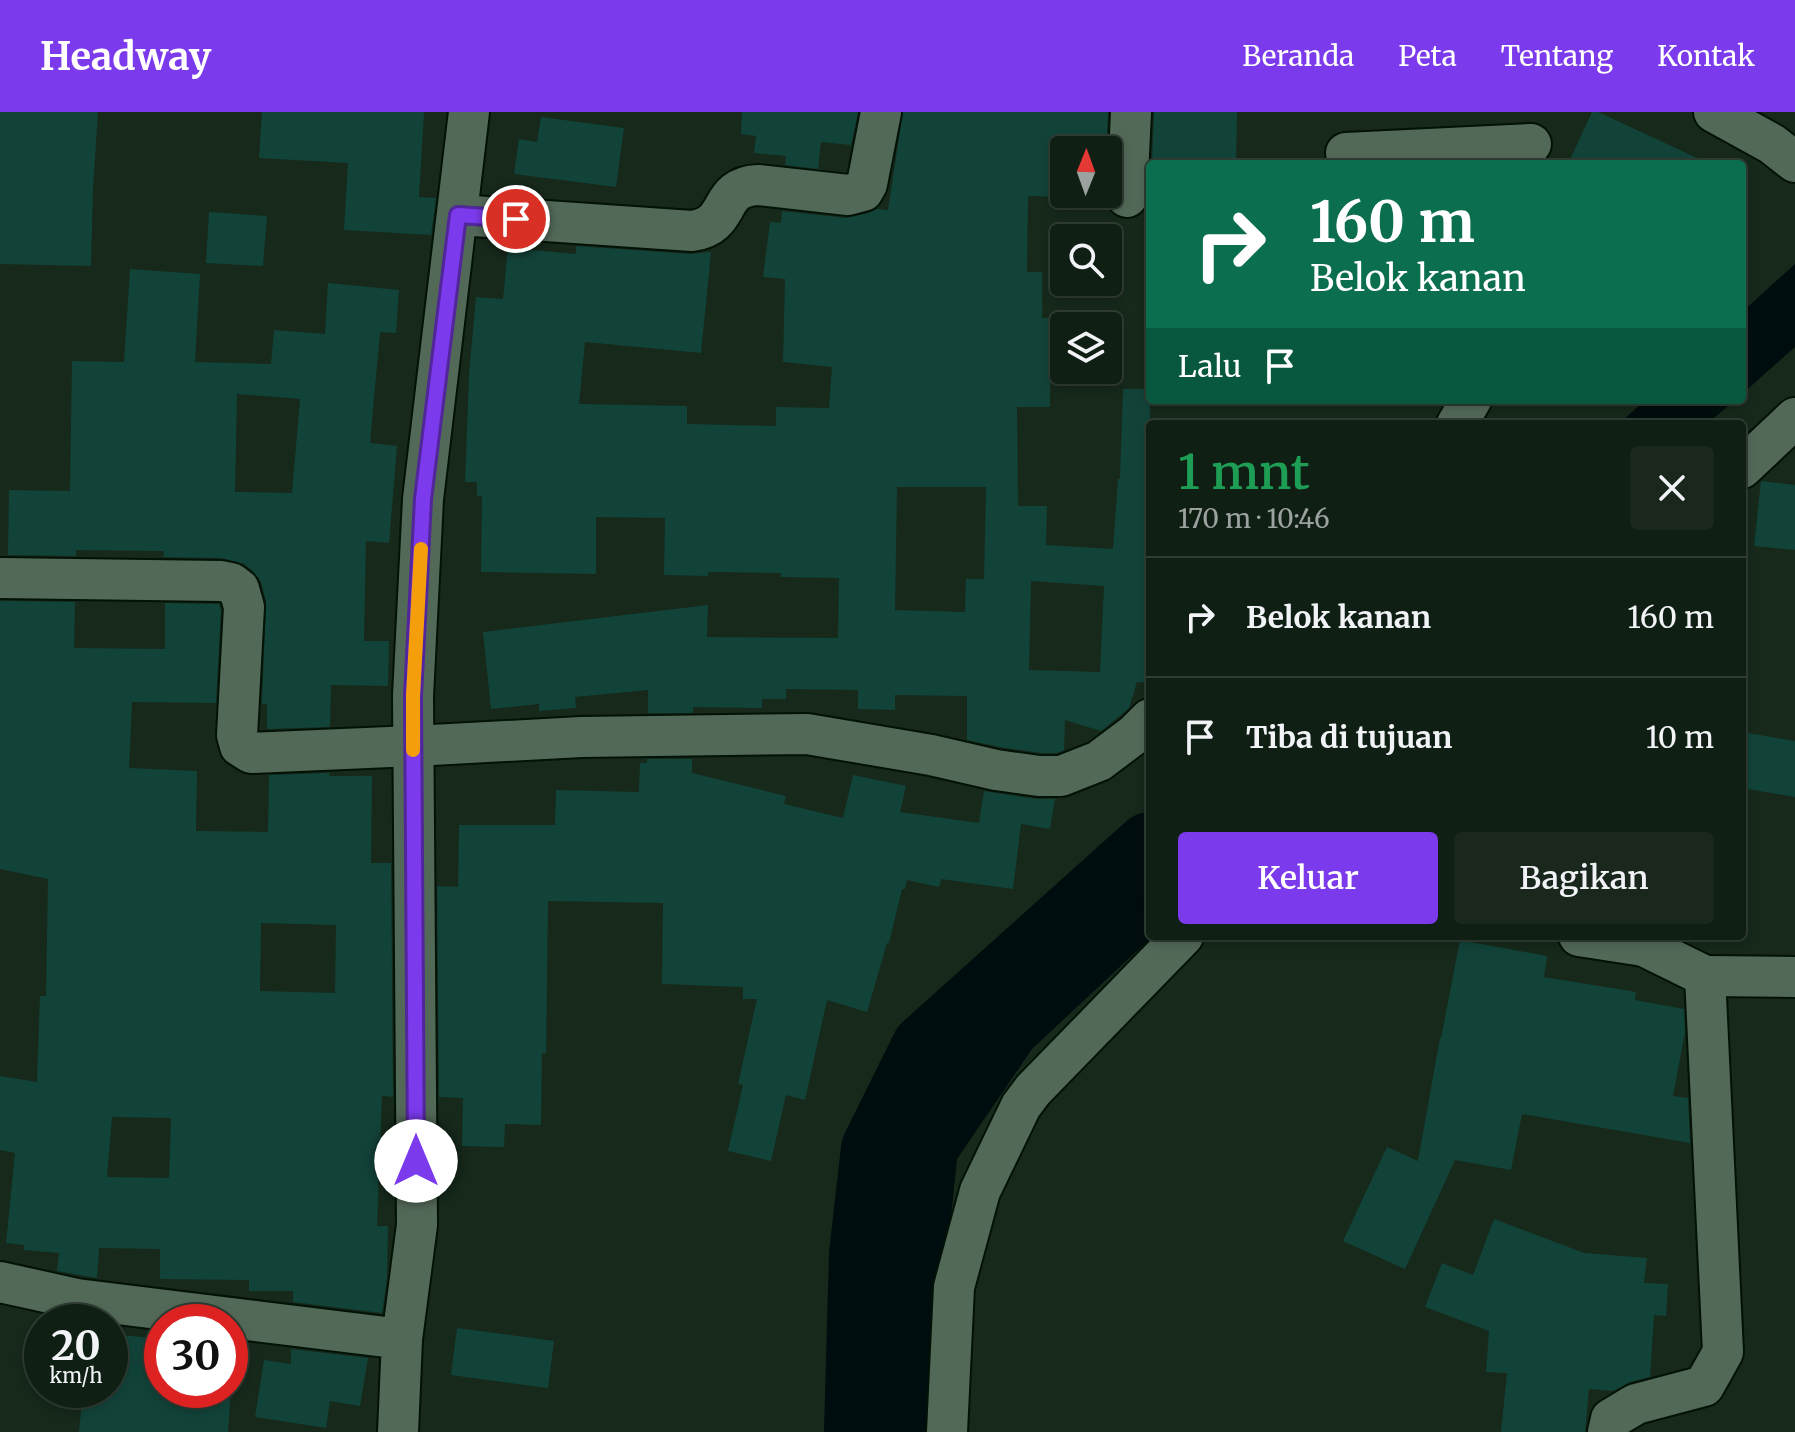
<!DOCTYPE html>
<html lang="id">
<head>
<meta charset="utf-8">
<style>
	:root { --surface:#101f14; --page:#19271d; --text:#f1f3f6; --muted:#9ca2a0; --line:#303d34; --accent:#7c3aed }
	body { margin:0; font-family:Merriweather,serif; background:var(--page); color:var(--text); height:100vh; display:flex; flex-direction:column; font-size:30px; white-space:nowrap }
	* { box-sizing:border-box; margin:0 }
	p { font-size:26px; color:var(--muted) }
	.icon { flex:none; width:44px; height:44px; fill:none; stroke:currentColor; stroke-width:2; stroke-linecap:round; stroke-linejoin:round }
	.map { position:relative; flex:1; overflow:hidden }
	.details { position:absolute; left:1146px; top:308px; width:600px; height:520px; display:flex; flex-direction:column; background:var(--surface); border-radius:8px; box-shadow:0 4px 12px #0003,0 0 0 2px var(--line) }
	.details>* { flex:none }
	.hud { position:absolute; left:1146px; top:48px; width:600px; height:244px; border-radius:8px; box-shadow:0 4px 12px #0003,0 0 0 2px var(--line); background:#0b6e4f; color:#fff; overflow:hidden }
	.needle { width:52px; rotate:1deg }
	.fabs { position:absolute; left:1050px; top:24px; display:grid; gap:16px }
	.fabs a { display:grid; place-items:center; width:72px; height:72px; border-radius:8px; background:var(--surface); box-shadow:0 4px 12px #0003,0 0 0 2px var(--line); font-size:40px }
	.speed { position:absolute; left:24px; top:1192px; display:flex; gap:16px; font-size:40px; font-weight:700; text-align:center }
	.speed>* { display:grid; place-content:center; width:104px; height:104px; border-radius:50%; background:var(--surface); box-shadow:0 4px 12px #0003,0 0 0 2px var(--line); line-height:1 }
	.speed small { font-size:20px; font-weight:400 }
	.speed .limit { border:12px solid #d22; background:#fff; color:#111 }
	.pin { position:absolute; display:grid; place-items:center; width:68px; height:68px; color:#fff; margin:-34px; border:4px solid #fff; border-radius:50%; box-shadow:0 2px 8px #0007 }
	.me { position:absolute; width:88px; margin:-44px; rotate:0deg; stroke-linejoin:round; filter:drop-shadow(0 0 6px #0008) }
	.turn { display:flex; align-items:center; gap:28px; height:168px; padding:0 32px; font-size:36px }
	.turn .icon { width:104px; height:104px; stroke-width:2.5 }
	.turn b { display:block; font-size:56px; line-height:68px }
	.then { display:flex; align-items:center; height:76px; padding:0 32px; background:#0003; gap:16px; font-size:30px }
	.round { display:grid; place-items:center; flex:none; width:84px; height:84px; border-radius:8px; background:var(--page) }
	.head { display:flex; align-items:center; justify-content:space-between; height:136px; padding:0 32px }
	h1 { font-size:48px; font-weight:600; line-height:60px; color:#1e9e55 }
	.button { display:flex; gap:16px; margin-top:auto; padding:16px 32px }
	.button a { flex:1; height:92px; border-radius:8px; background:var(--accent); color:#fff; font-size:32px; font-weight:600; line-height:92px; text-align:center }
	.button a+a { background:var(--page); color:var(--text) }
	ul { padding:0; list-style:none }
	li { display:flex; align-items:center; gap:24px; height:120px; padding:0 32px; border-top:2px solid var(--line) }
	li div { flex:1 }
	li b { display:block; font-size:30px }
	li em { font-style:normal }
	header { display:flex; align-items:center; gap:48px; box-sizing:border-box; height:112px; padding:0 40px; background:var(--accent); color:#fff }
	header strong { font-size:38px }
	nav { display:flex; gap:44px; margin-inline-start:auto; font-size:28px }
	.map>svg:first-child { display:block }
	.water { fill:#000d0e }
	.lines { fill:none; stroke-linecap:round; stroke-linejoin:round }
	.river { stroke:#000d0e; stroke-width:70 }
	.building { fill:#124339; fill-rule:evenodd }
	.street-casing { stroke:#021206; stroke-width:44 }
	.street { stroke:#536958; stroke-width:40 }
	.route-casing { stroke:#51269a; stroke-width:20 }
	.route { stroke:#7c3aed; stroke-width:14 }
	.slow { stroke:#f59e0b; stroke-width:14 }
</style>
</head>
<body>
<header>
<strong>Headway</strong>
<nav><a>Beranda</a><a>Peta</a><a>Tentang</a><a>Kontak</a></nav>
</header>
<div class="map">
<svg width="1795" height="1320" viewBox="0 0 1795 1320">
	<rect width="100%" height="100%" fill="#16291b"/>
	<g class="water">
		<path d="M1795,152V235L1742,282V200Z"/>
		<path d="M1645,288H1735L1707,312H1619Z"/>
		<path d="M1150,738V824H1153L1032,937L957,1047L944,1173L938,1320H866L872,1178L897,1035L954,925L1039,838Z"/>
	</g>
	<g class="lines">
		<path class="river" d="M859,1320L864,1142L876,1037L926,936L1150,735"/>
	</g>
	<g class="building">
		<path d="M0,0H98L93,77L91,154L0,152Z"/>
		<path d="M262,0H424L419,85L436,86L431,123L344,118L348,51L259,46Z"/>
		<path d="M742,0H858L851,33L821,30L818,57L785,53L786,44L754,41L756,24L741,22Z"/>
		<path d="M903,0H1108L1106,38H1064V82H1104V86L1028,84L1027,160H1042V206H1050V295H1017L1018,394H1047L1046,433L1113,437L1118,367H1120L1123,277H1150V550H1147L1146,570H1137L1129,596L1101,619L1065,608L1064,638L1057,641H1041L1000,635L967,628V584L895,583V598L858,597V578L786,577V587H762V596L693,595V601H648V578L575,585L576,596L539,599V592L491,597L483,520L708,493L707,525L838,526L839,466L781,465V461L708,460V464L664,463L665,406L596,405V462L481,460L482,384H477V370H465L469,262L476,185L503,187L508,136L576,142V134L690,142L711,140L701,241L585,230L579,292L687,294V312L776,314V295L829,296L832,255L783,250L785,167L763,165L770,110L781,111L782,99L846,106L869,101L877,97L888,98ZM897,375H986L984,467H966L965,500L895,498ZM1031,469L1104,474L1100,560L1029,558Z"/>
		<path d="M1154,0H1237L1236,52H1152Z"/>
		<path d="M1592,0H1598L1710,52H1568Z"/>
		<path d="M541,5L624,16L616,75L514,62L519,27L537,30Z"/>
		<path d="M209,100L267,104L263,154L206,151Z"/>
		<path d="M130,157L200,162L195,250L271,252L274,218L325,222L328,171L399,178L396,221L380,220L370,331L397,334L389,431L366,429L364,529H389L388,574L331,573L330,615L267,617V592H262L266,489L261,470L253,459L244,452L222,446L163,445L164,439L76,438V444L8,443L9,378L70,379L72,249L124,250ZM237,282L300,287L292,381L235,380Z"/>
		<path d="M1761,369L1795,373V438L1754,434Z"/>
		<path d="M0,489L75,490L74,536L165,537V491L219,492L221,498L216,591L132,590L129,656L197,659L196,719L268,720L269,663L330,661L329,664H372L371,751H391L393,985L382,984L377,1114H388L387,1167L382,1201L293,1190V1179H249V1168L160,1167V1137L99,1136L97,1166L57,1159L59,1141L24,1138V1133L6,1131L15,1041L0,1038V964L37,970L40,884H46L48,767L0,757ZM261,811L336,813L335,881L260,879ZM112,1005L171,1006L169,1066L107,1065Z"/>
		<path d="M1742,620L1795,629V685L1742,676Z"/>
		<path d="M647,647H692V661L786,684L784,692L843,706L853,663L906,674L900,700L979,711L984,679L1036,687H1055L1050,717L1021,712L1013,777L941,767L939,775L907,768L905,777H902L889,831H887L867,900L827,888L805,988L786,983L771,1049L728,1039L743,973L738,972L757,887H743V875L662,872L663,791L548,789L546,941H542L541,1013L505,1012L504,1035L462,1034L463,986L439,985L437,774L458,775L459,713H555L556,678L639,680L640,651H647Z"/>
		<path d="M1460,828L1547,844L1544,865L1636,880L1635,888L1684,897L1685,920L1673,984L1688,986L1690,1031L1522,1002L1511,1058L1455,1048L1405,1157L1343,1129L1387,1035L1418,1049L1440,926H1441Z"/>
		<path d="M1494,1107L1584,1141L1647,1146L1644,1171L1668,1172L1666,1204L1654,1203L1650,1265L1630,1270L1613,1279L1589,1277L1585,1320H1501L1507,1261L1486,1260L1489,1219L1425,1195L1442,1151L1473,1163Z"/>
		<path d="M457,1216L554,1229L548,1276L451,1263Z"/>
		<path d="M110,1222L162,1227V1278H231L228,1320H79L83,1278H110Z"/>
		<path d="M291,1237L368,1246L360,1294L330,1289L326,1316L255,1305L264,1248L291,1252Z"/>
	</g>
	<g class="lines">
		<g class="street-casing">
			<g id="street">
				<path d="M1714,0L1772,32L1795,50"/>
				<path d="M1346,41L1531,32"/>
				<path d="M1127,85L1131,0"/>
				<path d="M458,103L692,119C734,113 715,75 758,73L848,83L863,79L867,72L881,0"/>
				<path d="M1457,312L1471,288"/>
				<path d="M1742,356L1795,306"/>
				<path d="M0,466L221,469L231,471L239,477L244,495L237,623L240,634L251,641L413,634L581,625L807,622L931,643L996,658L1039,664H1061L1099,649L1135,622L1150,607"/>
				<path d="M1579,824L1644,834"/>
				<path d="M1705,864L1795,865"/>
				<path d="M0,1170L77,1187L402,1227L398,1320"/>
				<path d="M402,1227L417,1113L413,584L423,387L469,0"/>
				<path d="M947,1320L954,1175L980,1079L1021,994L1033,978L1183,824"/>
				<path d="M1608,1320L1611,1307L1636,1292L1704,1274L1723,1240L1705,864L1644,834V824"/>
			</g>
		</g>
		<use href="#street" class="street"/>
	</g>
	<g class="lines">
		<g class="route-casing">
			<path id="route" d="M416,1049L413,584L423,387L458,103L516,107"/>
		</g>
		<use href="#route" class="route"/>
		<path class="slow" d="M413,638V584L421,437"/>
	</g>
</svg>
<div class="fabs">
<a><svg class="needle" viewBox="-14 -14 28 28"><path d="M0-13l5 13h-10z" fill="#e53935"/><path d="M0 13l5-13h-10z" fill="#9ca2a0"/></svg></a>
<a><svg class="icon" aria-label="search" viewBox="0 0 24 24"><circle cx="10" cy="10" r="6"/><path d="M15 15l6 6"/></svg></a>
<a><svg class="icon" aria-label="layers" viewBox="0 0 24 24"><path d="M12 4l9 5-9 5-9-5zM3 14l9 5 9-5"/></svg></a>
</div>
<div class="speed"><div>20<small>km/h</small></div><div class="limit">30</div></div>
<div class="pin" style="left:516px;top:107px;background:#d93025"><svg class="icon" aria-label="arrive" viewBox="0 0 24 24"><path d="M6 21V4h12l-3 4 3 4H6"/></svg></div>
<svg class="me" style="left:416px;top:1049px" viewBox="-20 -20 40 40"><circle r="19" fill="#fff"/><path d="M0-13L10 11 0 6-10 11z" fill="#7c3aed"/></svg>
<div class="hud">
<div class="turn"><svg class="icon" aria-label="right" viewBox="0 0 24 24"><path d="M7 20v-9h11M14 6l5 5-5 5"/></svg><div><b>160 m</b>Belok kanan</div></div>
<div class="then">Lalu<svg class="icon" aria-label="arrive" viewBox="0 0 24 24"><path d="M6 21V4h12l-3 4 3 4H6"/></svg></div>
</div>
<section class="details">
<div class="head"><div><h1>1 mnt</h1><p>170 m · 10:46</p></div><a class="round"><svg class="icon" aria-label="close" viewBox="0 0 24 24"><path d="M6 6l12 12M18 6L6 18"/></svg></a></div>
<ul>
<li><svg class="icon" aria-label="right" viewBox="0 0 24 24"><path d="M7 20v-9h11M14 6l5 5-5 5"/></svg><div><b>Belok kanan</b></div><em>160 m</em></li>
<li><svg class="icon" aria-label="arrive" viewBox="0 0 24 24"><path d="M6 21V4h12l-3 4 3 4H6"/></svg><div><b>Tiba di tujuan</b></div><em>10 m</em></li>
</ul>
<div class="button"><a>Keluar</a><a>Bagikan</a></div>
</section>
</div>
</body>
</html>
